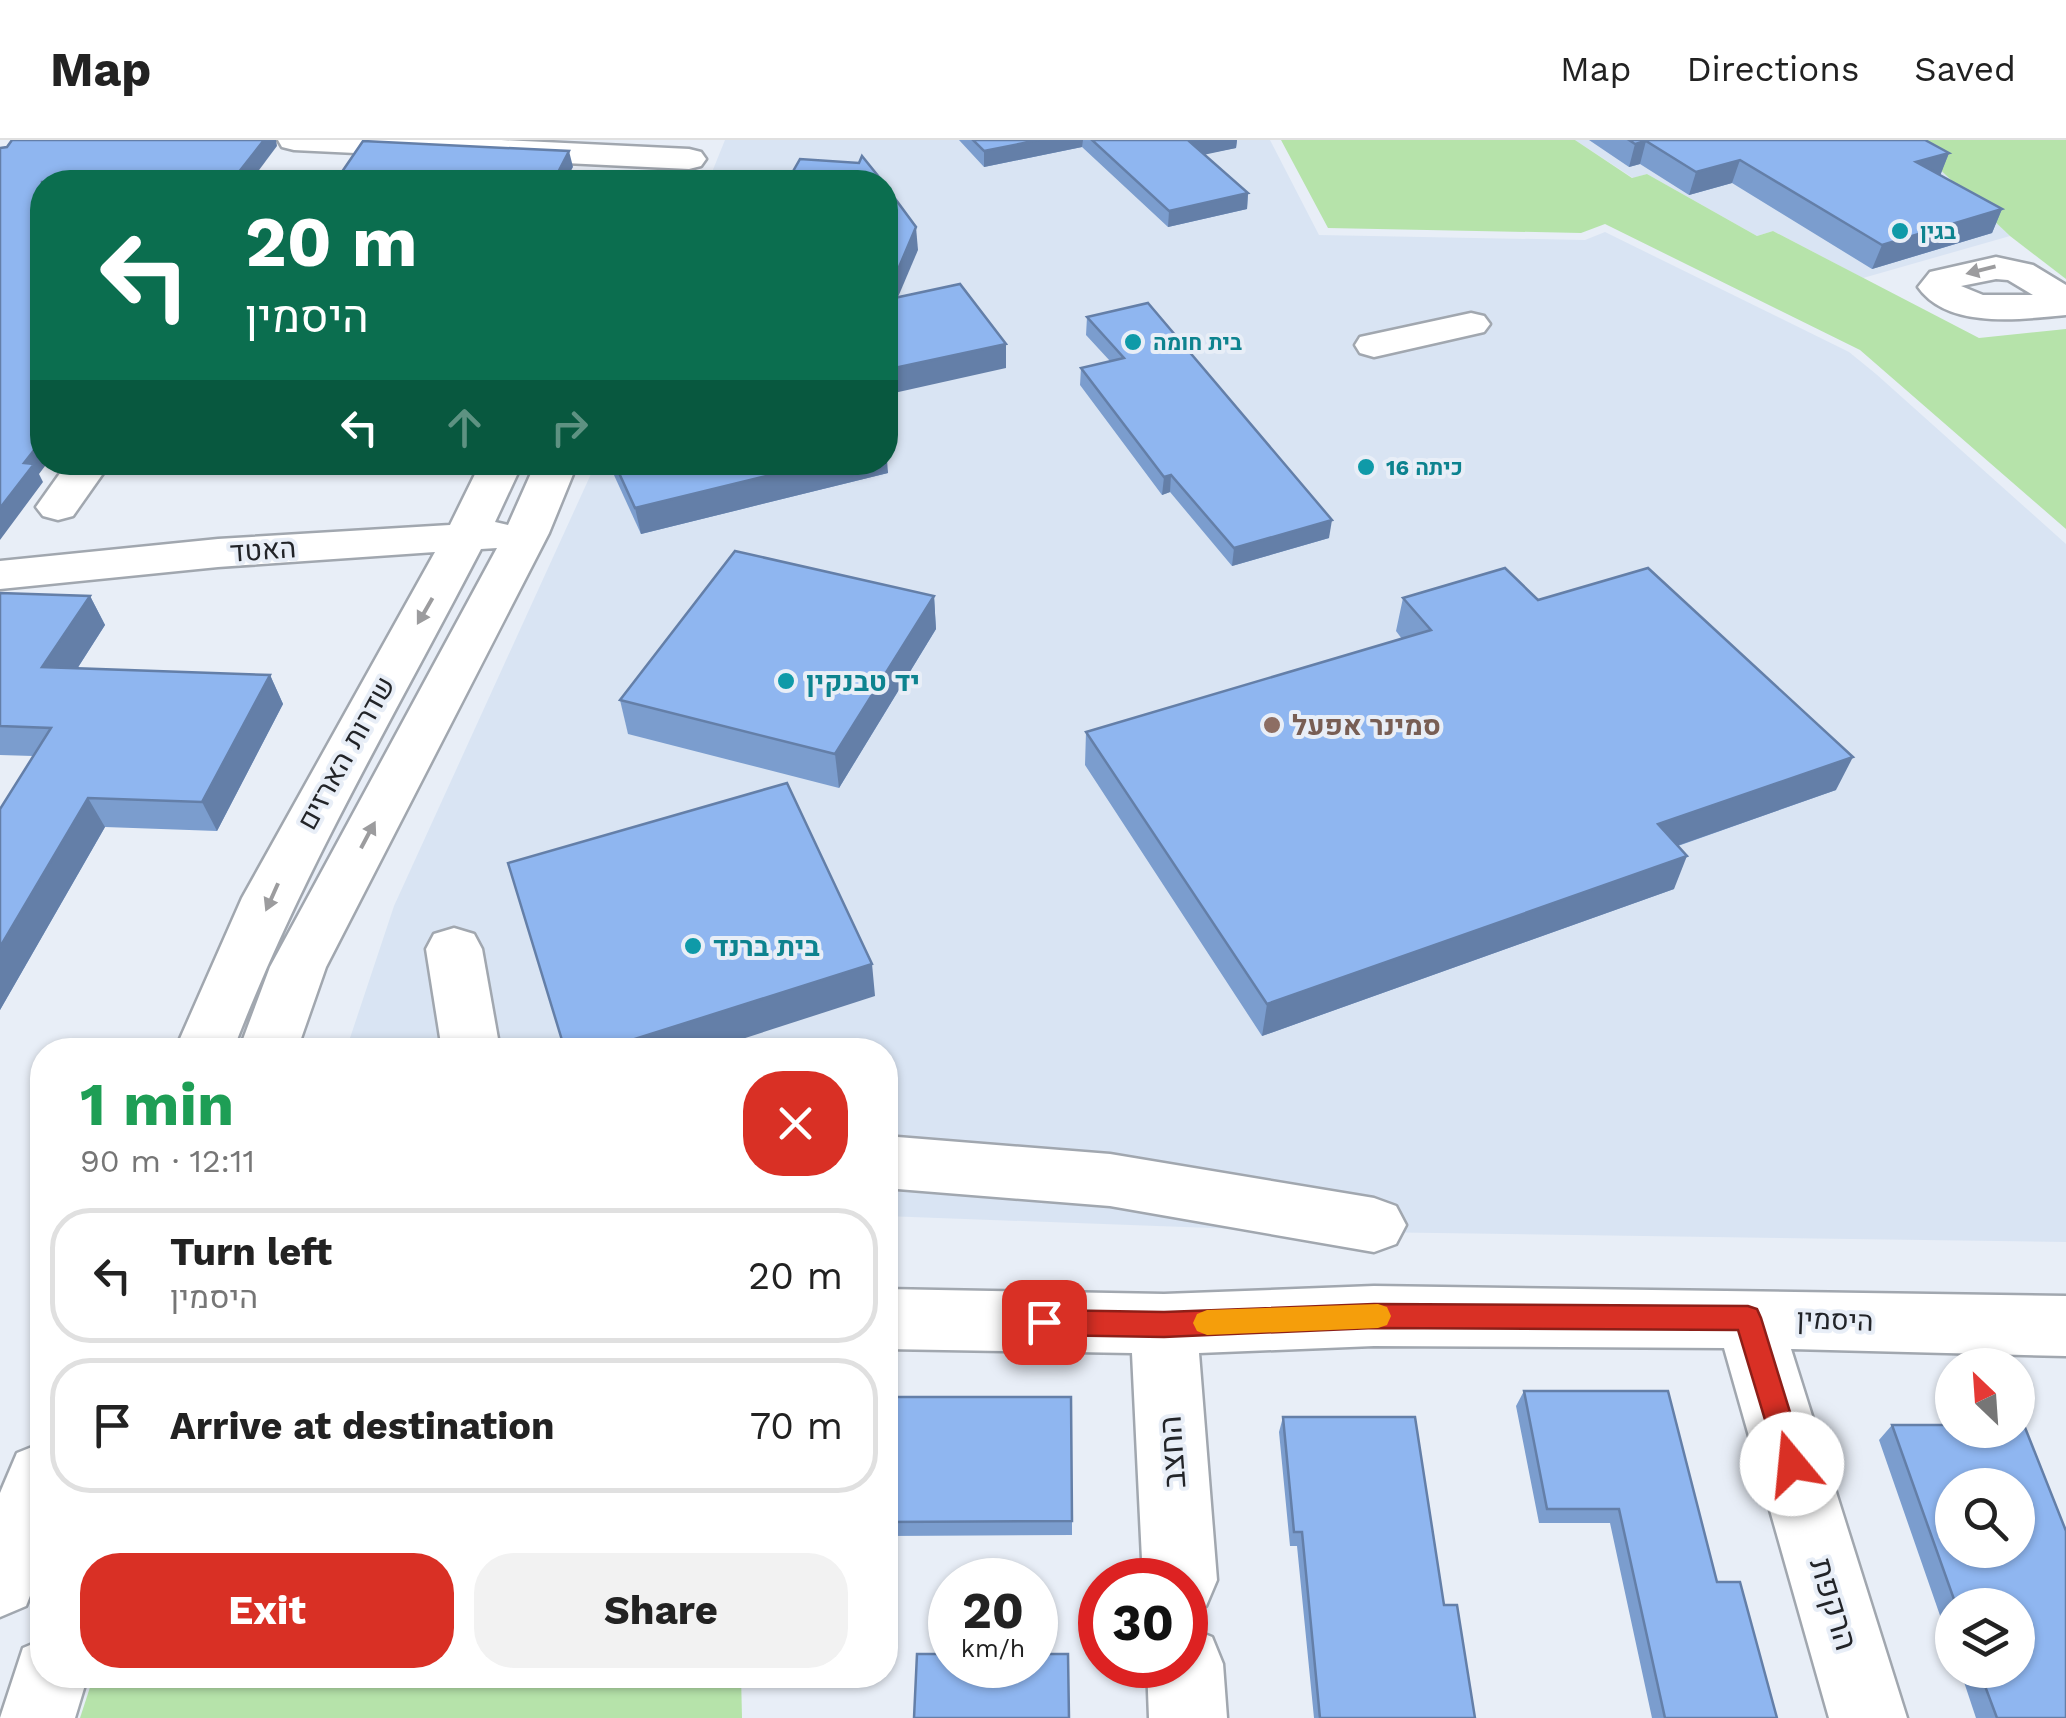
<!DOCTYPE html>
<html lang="en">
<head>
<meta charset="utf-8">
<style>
	:root { --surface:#fff; --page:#f2f2f2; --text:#222; --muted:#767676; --line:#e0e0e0; --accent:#d93025 }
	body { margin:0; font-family:"Work Sans",Heebo,sans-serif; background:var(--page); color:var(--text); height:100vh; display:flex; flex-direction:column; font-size:38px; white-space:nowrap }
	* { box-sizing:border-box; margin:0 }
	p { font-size:32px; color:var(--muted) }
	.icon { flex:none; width:55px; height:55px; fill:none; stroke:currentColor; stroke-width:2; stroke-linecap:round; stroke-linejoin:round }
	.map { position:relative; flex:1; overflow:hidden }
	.side { position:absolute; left:30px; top:898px; width:868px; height:650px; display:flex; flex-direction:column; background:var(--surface); border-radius:40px; box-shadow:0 2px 8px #0004 }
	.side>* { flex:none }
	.guide { position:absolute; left:30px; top:30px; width:868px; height:305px; border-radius:40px; box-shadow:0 2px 8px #0004; background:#0b6e4f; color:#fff; overflow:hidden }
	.needle { width:65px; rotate:335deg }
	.fabs { position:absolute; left:1935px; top:1208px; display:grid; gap:20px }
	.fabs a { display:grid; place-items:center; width:100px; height:100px; border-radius:50%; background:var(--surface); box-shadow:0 2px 8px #0004; font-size:50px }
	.speed { position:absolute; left:928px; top:1418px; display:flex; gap:20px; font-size:50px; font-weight:700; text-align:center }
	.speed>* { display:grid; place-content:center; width:130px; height:130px; border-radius:50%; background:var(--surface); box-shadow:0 2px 8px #0004; line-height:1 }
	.speed small { font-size:25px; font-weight:400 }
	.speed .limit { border:15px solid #d22; background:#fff; color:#111 }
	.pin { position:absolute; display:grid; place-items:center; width:85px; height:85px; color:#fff; margin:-42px; border-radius:20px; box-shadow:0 5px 15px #0006 }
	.me { position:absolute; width:110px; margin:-55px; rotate:343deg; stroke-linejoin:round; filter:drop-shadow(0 0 8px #0008) }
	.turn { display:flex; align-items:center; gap:35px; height:210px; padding:0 50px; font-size:45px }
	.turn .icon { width:130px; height:130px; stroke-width:2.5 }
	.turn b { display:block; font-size:70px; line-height:85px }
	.lanes { display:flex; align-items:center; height:95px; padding:0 50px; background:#0003; justify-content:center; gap:50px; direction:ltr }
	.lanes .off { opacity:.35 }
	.round { display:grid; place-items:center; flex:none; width:105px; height:105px; border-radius:40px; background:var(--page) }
	.overview { display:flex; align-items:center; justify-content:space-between; height:170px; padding:0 50px }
	h1 { font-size:60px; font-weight:700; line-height:75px; color:#1e9e55 }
	.cta { display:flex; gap:20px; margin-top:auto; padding:20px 50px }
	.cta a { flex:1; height:115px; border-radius:40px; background:var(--accent); color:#fff; font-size:40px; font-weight:700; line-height:115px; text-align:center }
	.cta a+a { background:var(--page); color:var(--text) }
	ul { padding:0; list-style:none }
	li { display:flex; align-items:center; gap:30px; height:135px; margin:0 20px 15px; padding:0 30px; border:5px solid var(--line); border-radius:40px }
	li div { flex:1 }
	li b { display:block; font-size:38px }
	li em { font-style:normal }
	header { display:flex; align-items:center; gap:60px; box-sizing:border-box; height:140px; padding:0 50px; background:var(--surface); border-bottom:2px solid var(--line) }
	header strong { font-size:48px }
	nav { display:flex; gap:55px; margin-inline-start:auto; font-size:35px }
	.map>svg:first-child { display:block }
	.built { fill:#d9e4f3 }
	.green { fill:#b6e3aa }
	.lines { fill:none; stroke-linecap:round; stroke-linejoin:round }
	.minor-casing { stroke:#a1a7af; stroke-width:5 }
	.minor { fill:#fff; fill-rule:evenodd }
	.wall { fill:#7b9dce; fill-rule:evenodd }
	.shaded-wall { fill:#647fa8 }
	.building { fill:#8fb6f0; stroke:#647fa8; stroke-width:2.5; fill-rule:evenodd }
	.oneway { fill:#9c9c9e }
	.route { fill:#d93025; stroke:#8d1f18; stroke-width:2.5 }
	.slow { fill:#f59e0b }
	.culture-dot { fill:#0f9aa8; stroke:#e8eef7; stroke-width:4 }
	.education-dot { fill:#8d6e63; stroke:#e8eef7; stroke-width:4 }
	.labels { text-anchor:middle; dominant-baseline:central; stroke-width:8; stroke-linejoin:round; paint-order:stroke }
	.far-culture-label { font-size:22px; font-weight:bold; fill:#0d838f; stroke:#e8eef7; text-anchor:start }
	.street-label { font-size:28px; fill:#222428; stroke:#e8eef7 }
	.culture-label { font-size:28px; font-weight:bold; fill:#0d838f; stroke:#e8eef7; text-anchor:start }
	.education-label { font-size:28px; font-weight:bold; fill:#785e54; stroke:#e8eef7; text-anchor:start }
	.near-street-label { font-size:32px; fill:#222428; stroke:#e8eef7 }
</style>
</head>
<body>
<header>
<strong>Map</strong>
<nav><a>Map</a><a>Directions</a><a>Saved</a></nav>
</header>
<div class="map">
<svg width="2066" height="1578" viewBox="0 0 2066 1578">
	<rect width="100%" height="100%" fill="#e8eef7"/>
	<g class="built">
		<path d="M725,0H1270L1319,95L1585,100L1605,92L1849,212L1876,234L2066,404V1102L1293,1091L885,1076V910H346L394,766L596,323L885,322V42H708Z"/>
		<path d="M1575,0H1909L2010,96L1863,138L1773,91L1757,96L1647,34L1633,38Z"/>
	</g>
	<g class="green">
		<path d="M1281,0H1575L1632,38L1647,34L1757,96L1773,91L1979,198L2066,189V389L1860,210L1605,84L1581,93L1328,88Z"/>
		<path d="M1909,0H2066V139L2010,96Z"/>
		<path d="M94,1535H741L742,1578H80Z"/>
	</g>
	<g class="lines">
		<g class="minor-casing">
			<g id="minor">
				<path d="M278,0H501L689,9L701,12L706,19L701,26L689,29L294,10L282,7Z"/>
				<path d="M1996,117L2033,125L2066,145V175C2022,179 1948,190 1918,147L1930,132ZM1996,139L2008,140L2033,155H1983L1961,146Z"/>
				<path d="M1471,173L1484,176L1490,184L1484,192L1374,217L1360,213L1355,205L1360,197Z"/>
				<path d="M68,322H111L73,376L58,380L43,376L36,367Z"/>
				<path d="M481,322H523L495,382L508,385L536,322H578L549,393L326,827L297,910H239L270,827L497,408L481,409C395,575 300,735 233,910H175L242,758L435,412L218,427L0,449V421L218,399L450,385Z"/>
				<path d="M454,788L474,794L482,809L500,910H442L426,809L434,794Z"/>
				<path d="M885,996L1110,1014L1374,1058L1396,1066L1406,1085L1396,1104L1374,1112L1110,1066L885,1048Z"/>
				<path d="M1374,1146L2066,1156V1216L1791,1209L1907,1578H1829L1724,1208L1374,1206L1199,1213L1217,1440L1206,1466L1185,1475V1440H1143L1132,1213L885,1209V1149L1164,1154Z"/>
				<path d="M42,1303V1425L26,1466L0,1477V1353L17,1313Z"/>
				<path d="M1185,1486L1212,1497L1223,1524L1227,1578H1149L1147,1525H1185Z"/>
				<path d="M42,1500V1535H88L75,1578H0L23,1508Z"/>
			</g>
		</g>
		<use href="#minor" class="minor"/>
	</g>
	<g class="wall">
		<path d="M959,0H1237L1236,8L1204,14L1248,53L1247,69L1168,87L1082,7L984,27Z"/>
		<path d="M1589,0H1925L1949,13L1940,35L2002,69L1992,93L1872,129L1732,43L1689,55L1640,24L1629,27Z"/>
		<path d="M1087,177L1329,398L1232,426L1170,352L1162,355L1080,245L1081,228L1110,221L1086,195Z"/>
		<path d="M608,322H885L888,333L641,394Z"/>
		<path d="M0,453L90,456L105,485L77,529L270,535L283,564L217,691L105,687L0,870V669L33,616L0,615Z"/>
		<path d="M934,456L936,489L839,648L628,594L620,560Z"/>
		<path d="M1403,458L1538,460L1836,650L1678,706L1674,749L1262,896L1085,625L1086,592L1402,499L1396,491Z"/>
		<path d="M1524,1251L1717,1442L1777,1578H1652L1610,1383H1539L1516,1266Z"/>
		<path d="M885,1257L1072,1381V1395L887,1396L886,1405H885Z"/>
		<path d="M1283,1277L1444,1465L1475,1578H1314L1297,1406H1290L1279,1292Z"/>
		<path d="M1892,1285H1952V1290H2018V1285H2024L2066,1391V1578H1976L1960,1530H2018V1465H1952V1510L1879,1300ZM1952,1345H2018V1410H1952Z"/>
	</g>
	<g class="shaded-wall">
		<path d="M264,0H276L277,6L250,42H231Z"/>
		<path d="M1039,0H1083L1082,7L984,27V11Z"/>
		<path d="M1199,0H1237L1236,8L1189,18L1190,2Z"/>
		<path d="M1646,1L1640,24L1629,27L1635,4Z"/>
		<path d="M569,11L573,27L565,42H553Z"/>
		<path d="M1949,13L1940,36L1916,22Z"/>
		<path d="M1740,20L1732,43L1689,55L1696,32Z"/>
		<path d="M1248,53L1247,69L1168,87L1169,71Z"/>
		<path d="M2002,69L1992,93L1872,129L1882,105Z"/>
		<path d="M916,87L918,110L887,183L885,160Z"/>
		<path d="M1006,204V228L885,255V230Z"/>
		<path d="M42,300V322H48L39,334L43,342L0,400V368L24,323Z"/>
		<path d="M886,307L888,333L641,394L635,368L823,322H885Z"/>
		<path d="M1171,335L1170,352L1162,355L1164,337Z"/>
		<path d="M1332,380L1329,398L1232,426L1234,408Z"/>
		<path d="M90,456L105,485L59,557L42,527Z"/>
		<path d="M934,456L936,489L839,648L835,614Z"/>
		<path d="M270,535L283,564L217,691L202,662Z"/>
		<path d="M1853,617L1836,650L1645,717L1658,684Z"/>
		<path d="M88,658L105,687L0,870V807Z"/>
		<path d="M1687,716L1674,749L1262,896L1267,864Z"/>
		<path d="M872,824L875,856L708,910H600Z"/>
	</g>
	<g class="building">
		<path d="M12,0H264L231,42H42V300L24,323L34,324L0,368V8L7,7Z"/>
		<path d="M973,0H1039L984,11Z"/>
		<path d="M1092,0H1199L1190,2L1248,53L1169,71Z"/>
		<path d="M1629,0H1925L1949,13L1916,22L2002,69L1882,105L1740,20L1696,32L1646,1L1635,4Z"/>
		<path d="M363,1L569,11L553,42H335Z"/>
		<path d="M862,16L883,42H787L800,19L859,23Z"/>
		<path d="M885,45L916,87L885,160L960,144L1006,204L885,230Z"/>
		<path d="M1148,163L1332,380L1234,408L1171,335L1164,337L1081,228L1124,218L1087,177Z"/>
		<path d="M614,322H823L635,368Z"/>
		<path d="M735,411L934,456L835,614L620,560Z"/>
		<path d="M1505,428L1538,460L1648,428L1853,617L1658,684L1687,716L1267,864L1086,592L1431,490L1403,458Z"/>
		<path d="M0,453L90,456L42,527L270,535L202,662L88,658L0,807V669L51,588L0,586Z"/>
		<path d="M787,643L872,824L600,910H565L508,723Z"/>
		<path d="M1524,1251H1668L1717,1442H1740L1777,1578H1665L1619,1369H1547Z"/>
		<path d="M885,1257H1071L1072,1381L885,1382Z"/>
		<path d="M1283,1277H1415L1444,1465H1457L1475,1578H1320L1302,1392H1294Z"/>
		<path d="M1892,1285H1952V1290H2018V1285H2024L2066,1391V1578H1997L1979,1530H2018V1465H1956ZM1952,1345H2018V1410H1952Z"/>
		<path d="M917,1514H950V1525H1035V1514H1068L1069,1578H914Z"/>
	</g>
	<defs><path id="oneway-solid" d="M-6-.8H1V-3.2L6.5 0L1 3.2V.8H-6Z" transform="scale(2.5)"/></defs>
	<g class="oneway">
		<use href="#oneway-solid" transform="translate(1981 130) rotate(166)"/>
		<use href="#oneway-solid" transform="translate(425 471) rotate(120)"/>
		<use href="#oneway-solid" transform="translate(368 695) rotate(-62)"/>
		<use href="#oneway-solid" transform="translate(272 757) rotate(114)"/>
	</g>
	<path class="route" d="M1374,1164L1748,1166L1757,1169L1761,1178L1806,1324L1802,1333L1792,1337L1781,1333L1738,1190L1374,1188L1164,1197L1044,1195L1035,1191L1031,1182L1035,1174L1044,1170L1164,1172Z"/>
	<path class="slow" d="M1378,1164L1387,1167L1391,1176L1387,1185L1378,1188L1207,1195L1197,1191L1193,1183L1197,1174L1207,1170Z"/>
	<g class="culture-dot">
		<circle cx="1900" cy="91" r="10"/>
		<circle cx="1133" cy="202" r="10"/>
		<circle cx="1366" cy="327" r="10"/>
		<circle cx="786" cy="541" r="10"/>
		<circle cx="693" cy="806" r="10"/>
	</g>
	<circle class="education-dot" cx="1272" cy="585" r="10"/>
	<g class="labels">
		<g class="far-culture-label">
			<text x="1920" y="91">בגין</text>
			<text x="1153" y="202">בית חומה</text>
			<text x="1386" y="327">כיתה 16</text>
		</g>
		<g class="street-label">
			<text transform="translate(263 410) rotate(-4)">האטד</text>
			<text transform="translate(346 613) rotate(-61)">שדרות הארזים</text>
			<text transform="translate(1835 1180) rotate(2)">היסמין</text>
		</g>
		<g class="culture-label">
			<text x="806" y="541">יד טבנקין</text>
			<text x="713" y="806">בית ברנד</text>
		</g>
		<g class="education-label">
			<text x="1292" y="585">סמינר אפעל</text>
		</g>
		<g class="near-street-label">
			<text transform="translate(1172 1312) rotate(-94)">החצב</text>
			<text transform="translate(1834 1464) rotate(73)">הרקפת</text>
		</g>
	</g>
</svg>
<div class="fabs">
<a><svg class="needle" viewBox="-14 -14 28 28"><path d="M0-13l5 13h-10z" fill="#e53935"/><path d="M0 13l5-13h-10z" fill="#767676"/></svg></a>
<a><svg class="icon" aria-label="search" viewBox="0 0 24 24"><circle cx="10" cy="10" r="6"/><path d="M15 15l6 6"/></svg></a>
<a><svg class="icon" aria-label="layers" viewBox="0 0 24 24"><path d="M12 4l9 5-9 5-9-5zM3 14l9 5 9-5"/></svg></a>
</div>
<div class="speed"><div>20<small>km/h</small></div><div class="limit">30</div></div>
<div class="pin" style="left:1044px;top:1182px;background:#d93025"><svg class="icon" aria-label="arrive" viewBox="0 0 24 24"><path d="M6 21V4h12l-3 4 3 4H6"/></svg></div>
<svg class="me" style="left:1792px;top:1324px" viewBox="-20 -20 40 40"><circle r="19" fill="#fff"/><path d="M0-13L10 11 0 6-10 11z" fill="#d93025"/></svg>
<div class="guide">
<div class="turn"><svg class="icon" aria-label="left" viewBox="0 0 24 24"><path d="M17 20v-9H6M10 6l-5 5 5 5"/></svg><div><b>20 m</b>היסמין</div></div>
<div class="lanes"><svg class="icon" aria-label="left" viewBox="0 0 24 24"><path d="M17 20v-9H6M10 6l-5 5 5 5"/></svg><svg class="icon off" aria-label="ahead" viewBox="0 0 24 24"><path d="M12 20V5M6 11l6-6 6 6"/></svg><svg class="icon off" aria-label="right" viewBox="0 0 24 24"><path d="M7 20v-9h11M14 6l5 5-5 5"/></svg></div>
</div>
<section class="side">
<div class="overview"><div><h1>1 min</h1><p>90 m · 12:11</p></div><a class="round" style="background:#d93025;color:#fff"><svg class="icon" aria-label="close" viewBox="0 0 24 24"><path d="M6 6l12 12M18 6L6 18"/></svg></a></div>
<ul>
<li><svg class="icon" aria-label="left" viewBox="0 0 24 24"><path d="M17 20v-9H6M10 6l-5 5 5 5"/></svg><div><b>Turn left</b><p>היסמין</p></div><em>20 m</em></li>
<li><svg class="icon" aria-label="arrive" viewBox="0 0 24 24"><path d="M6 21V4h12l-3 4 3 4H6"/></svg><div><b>Arrive at destination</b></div><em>70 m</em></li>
</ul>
<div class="cta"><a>Exit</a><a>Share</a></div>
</section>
</div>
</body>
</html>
